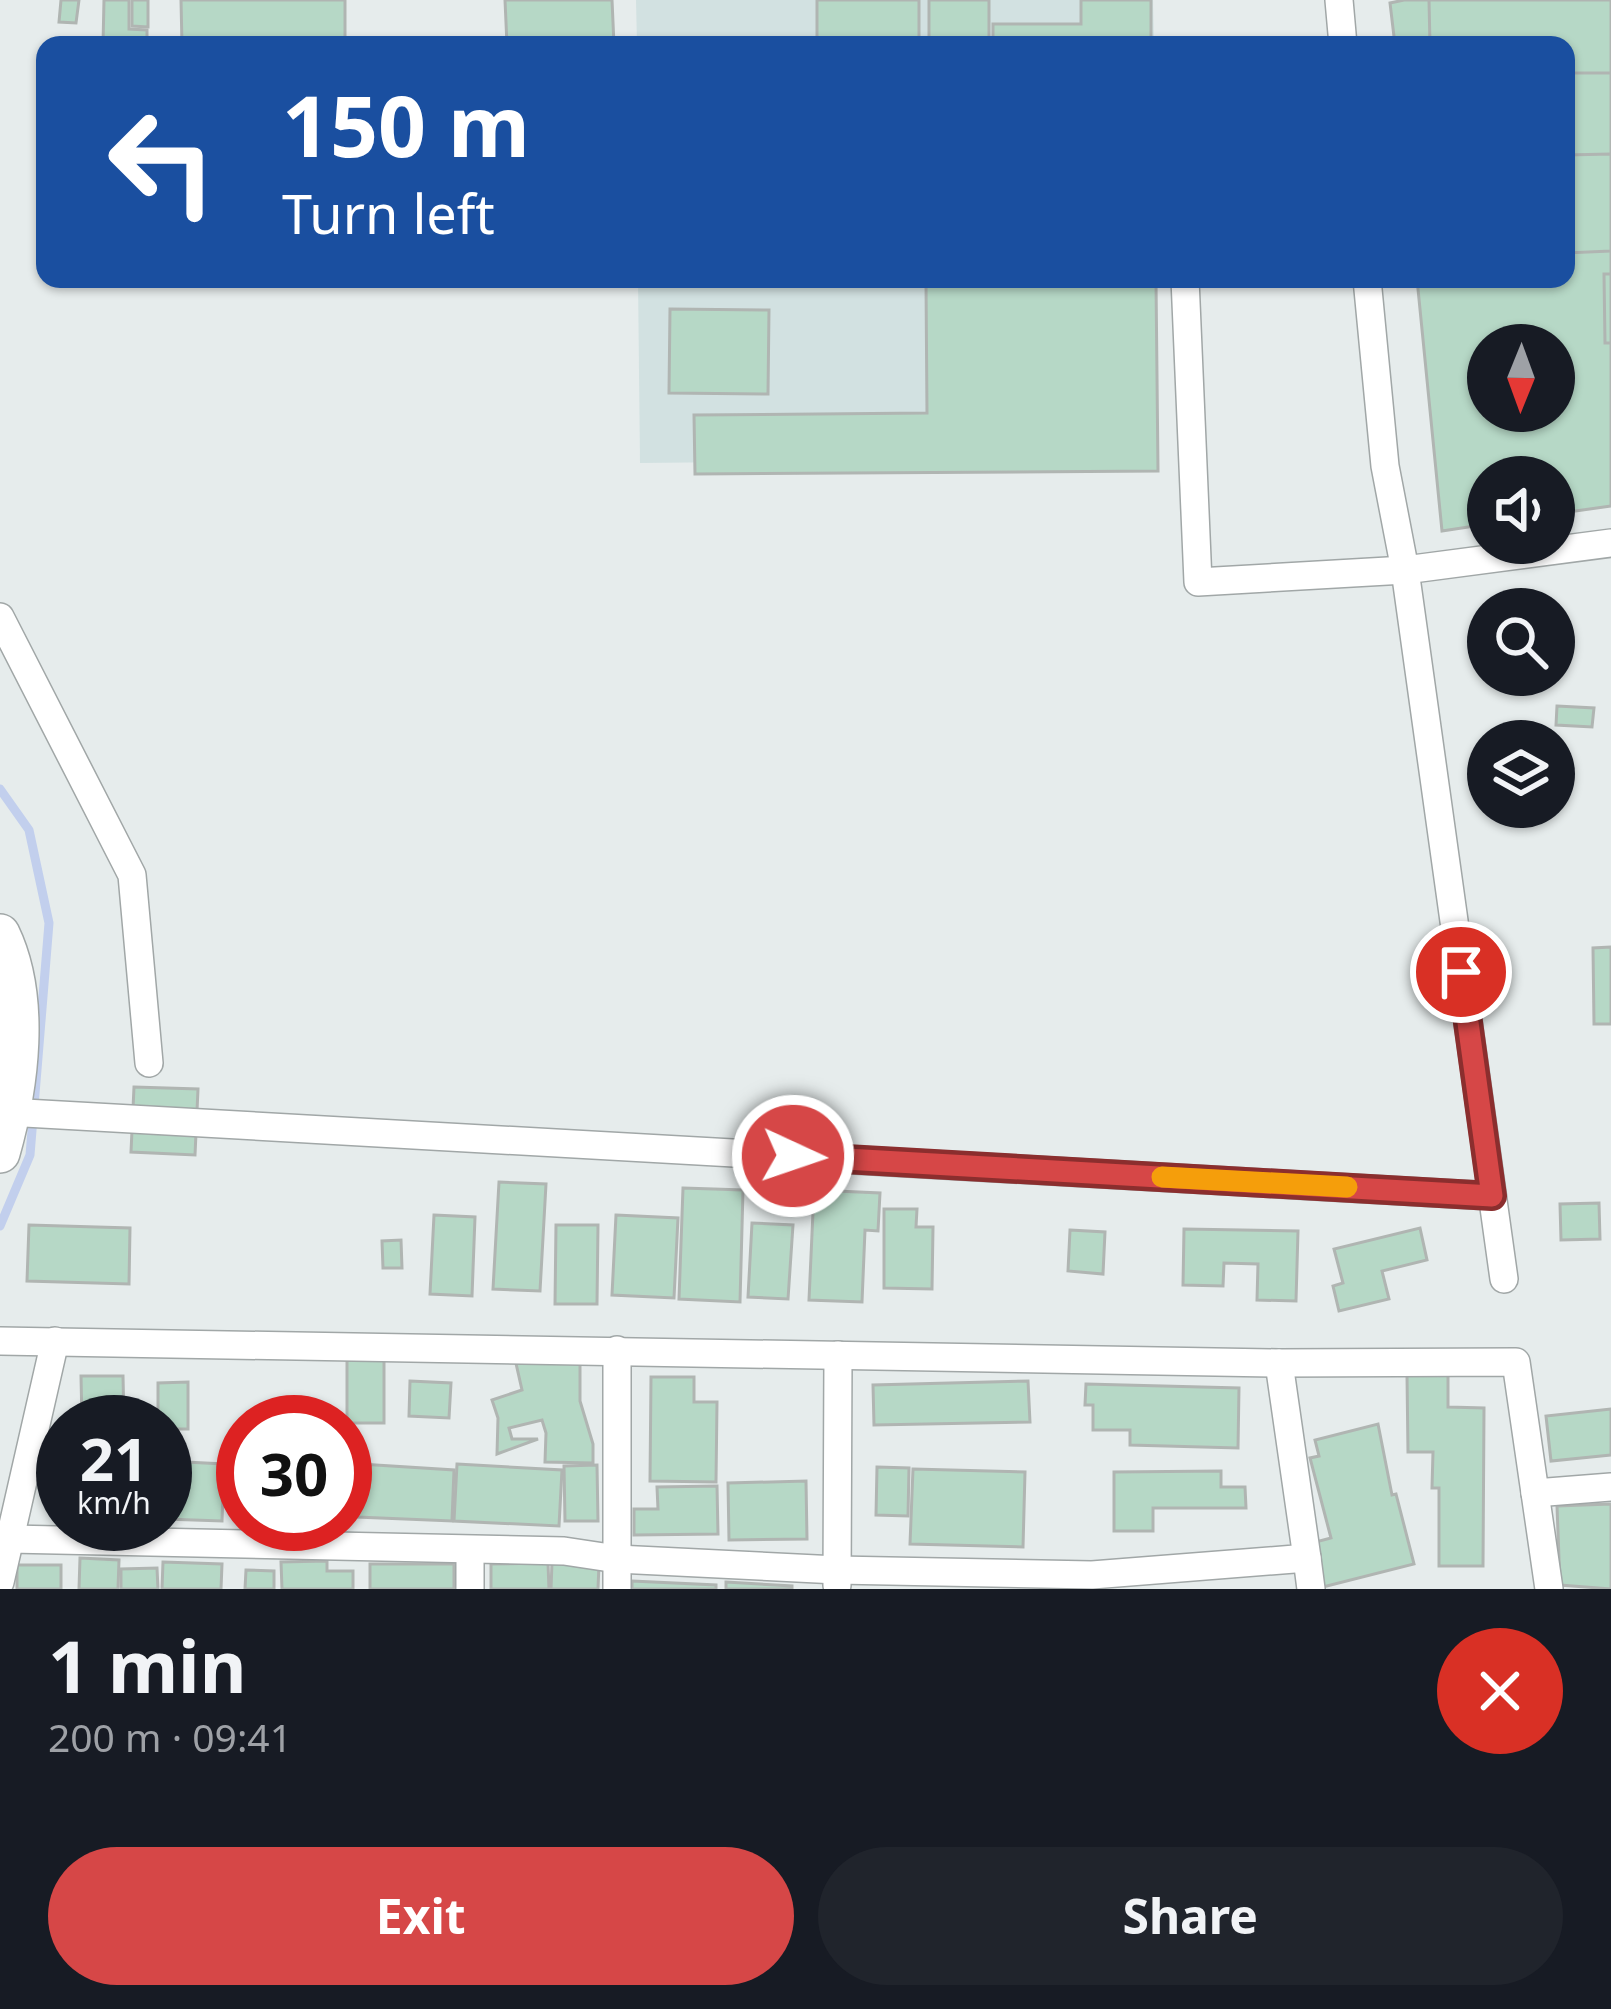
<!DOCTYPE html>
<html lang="en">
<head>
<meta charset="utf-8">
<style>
	:root { --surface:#171b24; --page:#20242c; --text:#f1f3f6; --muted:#9ea1a6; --accent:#d64747 }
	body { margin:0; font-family:"Noto Sans",sans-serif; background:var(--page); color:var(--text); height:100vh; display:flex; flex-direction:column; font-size:45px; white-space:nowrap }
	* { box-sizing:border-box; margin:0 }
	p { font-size:39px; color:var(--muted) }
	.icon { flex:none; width:66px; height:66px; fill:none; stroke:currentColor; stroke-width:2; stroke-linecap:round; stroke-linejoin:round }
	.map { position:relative; height:1589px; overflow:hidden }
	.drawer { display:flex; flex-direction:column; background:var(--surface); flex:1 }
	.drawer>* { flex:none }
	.guide { position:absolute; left:36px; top:36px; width:1539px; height:252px; border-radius:24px; box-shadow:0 3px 9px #0004; background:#1a4fa0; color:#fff; overflow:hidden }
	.needle { width:78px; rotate:181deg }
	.buttons { position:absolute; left:1467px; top:324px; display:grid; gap:24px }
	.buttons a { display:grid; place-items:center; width:108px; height:108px; border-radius:50%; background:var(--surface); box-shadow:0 3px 9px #0004; font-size:60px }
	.speed { position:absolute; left:36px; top:1395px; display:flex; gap:24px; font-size:60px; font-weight:700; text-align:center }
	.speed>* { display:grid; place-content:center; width:156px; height:156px; border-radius:50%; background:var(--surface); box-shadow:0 3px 9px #0004; line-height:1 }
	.speed small { font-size:30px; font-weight:400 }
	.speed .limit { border:18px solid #d22; background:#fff; color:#111 }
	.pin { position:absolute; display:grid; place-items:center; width:102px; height:102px; color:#fff; margin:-51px; border:6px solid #fff; border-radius:50%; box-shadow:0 3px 12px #0007 }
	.me { position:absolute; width:132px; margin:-66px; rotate:93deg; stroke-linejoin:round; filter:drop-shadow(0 0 9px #0008) }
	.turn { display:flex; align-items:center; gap:42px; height:252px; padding:0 48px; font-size:54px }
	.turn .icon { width:156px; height:156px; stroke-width:2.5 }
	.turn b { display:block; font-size:84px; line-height:102px }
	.round { display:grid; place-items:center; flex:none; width:126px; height:126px; border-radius:63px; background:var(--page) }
	.head { display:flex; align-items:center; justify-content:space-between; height:204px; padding:0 48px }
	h1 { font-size:72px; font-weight:700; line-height:90px }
	.button { display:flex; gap:24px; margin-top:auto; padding:24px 48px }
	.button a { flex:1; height:138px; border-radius:72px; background:var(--accent); color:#fff; font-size:48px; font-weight:700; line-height:138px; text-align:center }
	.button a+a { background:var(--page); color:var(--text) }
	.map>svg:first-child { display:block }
	.built { fill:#d2e1e1 }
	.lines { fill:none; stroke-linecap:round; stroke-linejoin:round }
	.stream { stroke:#c2cfed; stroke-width:9 }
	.building { fill:#b6d8c6; stroke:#b0b5b2; stroke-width:3; fill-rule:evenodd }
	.street-casing { stroke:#a1a7a7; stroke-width:30 }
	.secondary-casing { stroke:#a1a7a7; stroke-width:42 }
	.street { stroke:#fff; stroke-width:27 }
	.secondary { stroke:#fff; stroke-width:39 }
	.route-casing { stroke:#8b2e2e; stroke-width:30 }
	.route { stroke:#d64747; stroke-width:21 }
	.slow { stroke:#f59e0b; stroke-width:21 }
</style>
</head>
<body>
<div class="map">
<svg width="1611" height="1589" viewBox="0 0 1611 1589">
	<rect width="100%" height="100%" fill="#e6ecec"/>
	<g class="built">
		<path d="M636,0H1153L1154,45H637Z"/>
		<path d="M638,279H1156L1157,458L640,463Z"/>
	</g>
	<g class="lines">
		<path class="stream" d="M0,789L29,830L49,923L30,1155L0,1226"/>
	</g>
	<g class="building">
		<path d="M61,0H79L76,23L59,22Z"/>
		<path d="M104,0H129V29L147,30V45H103Z"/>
		<path d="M132,0H148V27L132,26Z"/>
		<path d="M181,0H345V45H182Z"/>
		<path d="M505,0H612L614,45H507Z"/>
		<rect x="817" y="0" width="102" height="45"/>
		<rect x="929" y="0" width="60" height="45"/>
		<path d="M1081,0H1151V45H993V24H1081Z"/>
		<path d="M1404,0H1611V506L1554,514V477H1488V524L1442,531L1417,279H1566V45H1395L1390,3ZM1488,345H1554V411H1488Z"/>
		<path d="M1429,0H1611V73H1566V45H1430Z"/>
		<path d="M1611,154V251L1566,253V155Z"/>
		<path d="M1604,274H1611V343H1605Z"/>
		<path d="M926,282H1156L1158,471L695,474L694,415L927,413Z"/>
		<path d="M670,309L769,310L768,394L669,393Z"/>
		<path d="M1557,706L1594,708L1592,727L1556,725Z"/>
		<path d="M1611,947V1024H1594L1593,948Z"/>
		<path d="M134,1087L198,1089L195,1155L131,1152Z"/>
		<path d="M499,1182L546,1184L540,1291L493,1289Z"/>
		<path d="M683,1188L743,1190L740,1302L679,1299Z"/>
		<path d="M814,1190L880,1193L878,1231L865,1230L862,1302L809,1300Z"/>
		<path d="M1599,1203L1600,1239L1561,1240L1560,1204Z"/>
		<path d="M884,1209H917L916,1227H933L932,1289L884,1288Z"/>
		<path d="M434,1215L475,1217L472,1296L430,1294Z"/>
		<path d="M616,1215L678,1218L674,1298L612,1295Z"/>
		<path d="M752,1223L793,1225L788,1299L748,1297Z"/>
		<path d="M29,1225L130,1228L129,1284L27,1281Z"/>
		<path d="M556,1225H598L597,1304H555Z"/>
		<path d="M1420,1228L1427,1260L1382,1271L1389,1299L1339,1311L1333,1286L1343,1283L1334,1249Z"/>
		<path d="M1184,1229L1298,1231L1296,1301L1257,1300L1258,1264L1224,1263L1223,1286L1183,1285Z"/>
		<path d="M1070,1230L1105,1232L1103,1274L1068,1271Z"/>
		<path d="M401,1240L402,1268H383L382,1241Z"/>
		<path d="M384,1357V1423H347V1358Z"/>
		<path d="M515,1359L580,1361V1401L593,1444V1463L545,1462L546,1433L542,1420L509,1428L512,1439H538L497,1454L498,1418L492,1400L522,1390Z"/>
		<path d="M1407,1375H1448V1407L1484,1408L1483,1566H1439V1488H1432L1433,1452H1408Z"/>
		<path d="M81,1376H123L124,1422H82Z"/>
		<path d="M651,1377H694V1402H717L716,1482L650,1481Z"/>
		<path d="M410,1381L451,1383L449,1418L409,1416Z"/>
		<path d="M1028,1381L1030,1422L874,1425L873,1385Z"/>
		<path d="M188,1382V1429H165V1422H158V1383Z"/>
		<path d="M1086,1384L1239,1388L1238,1448L1130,1445V1430H1093V1405H1085Z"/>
		<path d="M1611,1409V1455L1551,1461L1546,1416Z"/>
		<path d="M1378,1424L1392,1495L1396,1494L1414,1564L1319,1588L1308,1544L1331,1538L1310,1458L1319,1456L1315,1440Z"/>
		<path d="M165,1461L224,1464L222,1521L165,1519Z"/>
		<path d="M226,1461H243V1506H227Z"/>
		<path d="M345,1464H356L354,1518L345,1517Z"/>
		<path d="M360,1464L454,1470L452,1521L357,1517Z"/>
		<path d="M457,1464L562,1470L559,1526L454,1521Z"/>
		<path d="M597,1465L598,1521H565L564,1466Z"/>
		<path d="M877,1467L909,1468L908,1516L876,1515Z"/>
		<path d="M913,1469L1025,1472L1023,1547L910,1544Z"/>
		<path d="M1221,1471V1487H1245L1246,1508H1153V1531H1114V1472Z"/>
		<path d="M806,1481L807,1539L729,1540L728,1483Z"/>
		<path d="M717,1486L718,1534L634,1535V1509H658L657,1487Z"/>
		<path d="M1611,1504V1589L1560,1585L1557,1506Z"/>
		<path d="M80,1558L119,1560L118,1589H79Z"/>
		<path d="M327,1561V1571H353V1589H282L281,1562Z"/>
		<path d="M163,1562L222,1564L221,1589H162Z"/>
		<path d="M552,1562L599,1564L598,1589H551Z"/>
		<path d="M548,1563L549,1589H491V1564Z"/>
		<rect x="370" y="1564" width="84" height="25"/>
		<rect x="17" y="1565" width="44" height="24"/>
		<path d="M157,1568L158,1589H121V1569Z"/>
		<path d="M246,1570L274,1571V1589H245Z"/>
		<path d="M632,1581L716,1585V1589H632Z"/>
		<path d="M726,1582L792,1586V1589H726Z"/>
	</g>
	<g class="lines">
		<g class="street-casing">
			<g id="street">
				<path d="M1339,0L1343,45"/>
				<path d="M1185,279L1198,582L1405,570L1611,543"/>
				<path d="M1367,279L1385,466L1405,570L1504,1279"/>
				<path d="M0,617L132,875L149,1063"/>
				<path d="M7,1112L1492,1196"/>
				<path d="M0,1341L1279,1363L1516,1362L1549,1589"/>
				<path d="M617,1350V1589"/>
				<path d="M1535,1493L1611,1487"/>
				<path d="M10,1539L564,1551L617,1559L837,1570L1092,1575L1307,1558L1279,1363"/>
				<path d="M470,1551V1589"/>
				<path d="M1307,1558L1311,1589"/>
				<path d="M0,1582L55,1341"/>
				<path d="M837,1585L838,1355"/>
			</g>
		</g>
		<g class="secondary-casing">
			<path id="secondary" d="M0,934C31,998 19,1086 0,1153"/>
		</g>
		<use href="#street" class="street"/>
		<use href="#secondary" class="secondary"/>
	</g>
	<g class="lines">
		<g class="route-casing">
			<path id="route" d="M793,1156L1492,1196L1461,972"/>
		</g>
		<use href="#route" class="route"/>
		<path class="slow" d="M1162,1177L1347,1187"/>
	</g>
</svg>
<div class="buttons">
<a><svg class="needle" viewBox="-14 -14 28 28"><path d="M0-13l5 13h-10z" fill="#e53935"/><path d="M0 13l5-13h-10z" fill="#9ea1a6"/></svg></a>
<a><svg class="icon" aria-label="sound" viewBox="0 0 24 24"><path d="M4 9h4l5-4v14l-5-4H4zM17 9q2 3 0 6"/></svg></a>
<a><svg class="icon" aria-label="search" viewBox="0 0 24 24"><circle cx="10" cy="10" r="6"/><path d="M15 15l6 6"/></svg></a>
<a><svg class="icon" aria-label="layers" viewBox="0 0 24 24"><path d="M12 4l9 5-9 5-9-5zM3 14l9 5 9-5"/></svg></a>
</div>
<div class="speed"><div>21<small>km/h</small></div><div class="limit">30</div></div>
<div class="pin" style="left:1461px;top:972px;background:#d93025"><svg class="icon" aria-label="arrive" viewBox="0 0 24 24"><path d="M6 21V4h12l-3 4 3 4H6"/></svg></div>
<svg class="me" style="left:793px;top:1156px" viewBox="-20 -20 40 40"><circle r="17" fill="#d64747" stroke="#fff" stroke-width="3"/><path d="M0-11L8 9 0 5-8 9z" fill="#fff"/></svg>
<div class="guide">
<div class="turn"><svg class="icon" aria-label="left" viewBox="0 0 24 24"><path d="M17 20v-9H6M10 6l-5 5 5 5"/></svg><div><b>150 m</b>Turn left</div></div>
</div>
</div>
<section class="drawer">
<div class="head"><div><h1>1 min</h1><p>200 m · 09:41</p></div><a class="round" style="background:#d93025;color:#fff"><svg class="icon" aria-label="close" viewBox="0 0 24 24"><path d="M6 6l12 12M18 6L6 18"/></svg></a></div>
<div class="button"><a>Exit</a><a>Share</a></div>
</section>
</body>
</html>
